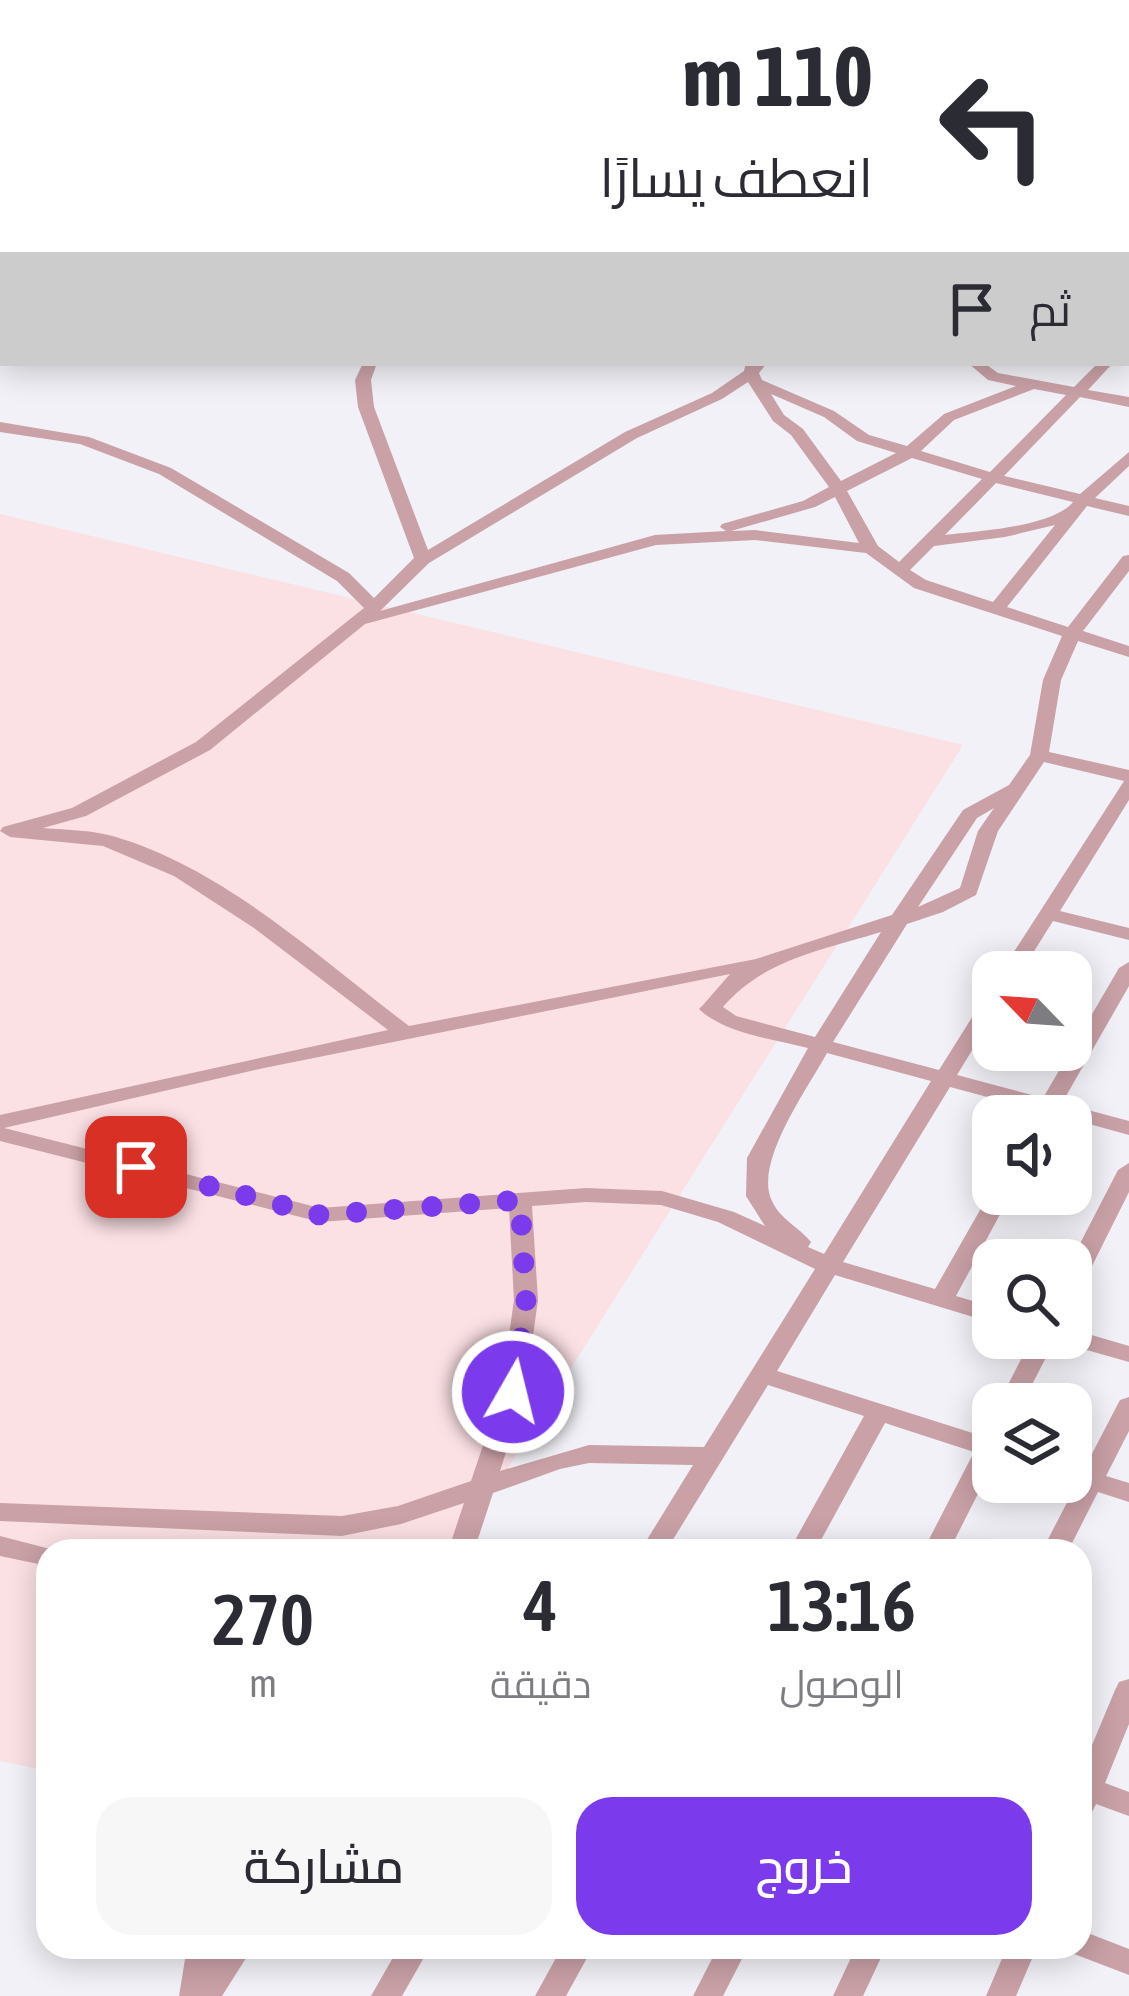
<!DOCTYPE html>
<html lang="ar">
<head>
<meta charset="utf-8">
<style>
	:root { --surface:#fff; --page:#f7f7f7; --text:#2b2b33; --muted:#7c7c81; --accent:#7c3aed }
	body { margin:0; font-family:"Asap Condensed",Cairo,sans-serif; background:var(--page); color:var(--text); direction:rtl; height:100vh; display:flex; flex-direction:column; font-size:45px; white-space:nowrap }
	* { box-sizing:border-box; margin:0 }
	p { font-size:39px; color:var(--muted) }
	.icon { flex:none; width:66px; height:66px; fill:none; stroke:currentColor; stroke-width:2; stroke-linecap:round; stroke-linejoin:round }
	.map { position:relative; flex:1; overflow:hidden; direction:ltr }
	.drawer { position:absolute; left:36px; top:1539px; width:1056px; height:420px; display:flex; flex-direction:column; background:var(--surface); border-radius:36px; box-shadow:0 6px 30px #0003; direction:rtl }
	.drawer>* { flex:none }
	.top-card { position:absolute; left:0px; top:0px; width:1131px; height:366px; box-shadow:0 6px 30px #0003; direction:rtl; background:#fff; color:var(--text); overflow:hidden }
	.needle { width:78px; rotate:295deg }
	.tools { position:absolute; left:972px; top:951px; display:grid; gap:24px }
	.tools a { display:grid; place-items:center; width:120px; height:120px; border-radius:24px; background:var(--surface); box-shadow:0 6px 30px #0003; font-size:60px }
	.pin { position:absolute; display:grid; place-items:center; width:102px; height:102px; color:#fff; margin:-51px; border-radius:24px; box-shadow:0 6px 18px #0006 }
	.me { position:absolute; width:132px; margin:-66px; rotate:8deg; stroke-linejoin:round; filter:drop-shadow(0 0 9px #0008) }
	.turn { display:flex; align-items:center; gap:42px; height:252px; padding:0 60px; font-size:54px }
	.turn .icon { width:156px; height:156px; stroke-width:2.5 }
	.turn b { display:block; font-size:84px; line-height:102px }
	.then { display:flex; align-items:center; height:114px; padding:0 60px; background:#0003; gap:24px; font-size:45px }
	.eta { display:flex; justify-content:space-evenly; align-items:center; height:204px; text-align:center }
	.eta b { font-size:72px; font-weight:600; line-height:84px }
	.primary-button { display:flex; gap:24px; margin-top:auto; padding:24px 60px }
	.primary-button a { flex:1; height:138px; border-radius:36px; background:var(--accent); color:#fff; font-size:48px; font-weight:600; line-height:138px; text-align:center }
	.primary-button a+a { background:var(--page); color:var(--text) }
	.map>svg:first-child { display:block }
	.industrial { fill:#fbe0e4 }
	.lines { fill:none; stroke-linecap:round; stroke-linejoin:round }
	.minor { fill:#c9a1a7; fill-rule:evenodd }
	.route { stroke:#7c3aed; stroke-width:21; stroke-dasharray:0 37.8 }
</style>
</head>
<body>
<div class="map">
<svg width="1129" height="1996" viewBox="0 0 1129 1996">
	<rect width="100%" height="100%" fill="#f1f1f7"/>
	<path class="industrial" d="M0,514L963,745L456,1551H48V1771L0,1761Z"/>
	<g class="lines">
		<g class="minor">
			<path d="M957,0H969L968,3H956Z"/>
			<path d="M1128,131H1129L1128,140Z"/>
			<path d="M3,165V174L0,175V166Z"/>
			<rect x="0" y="225" width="3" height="8"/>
			<rect x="1128" y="253" width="1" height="8"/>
			<rect x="1128" y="295" width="1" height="9"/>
			<path d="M1129,327V337H1128V327Z"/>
			<path d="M363,363H377L371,380L374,407L428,550L625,432L712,393L744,371L746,363H767L759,373L762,380L834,411L869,435L907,446L944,414L1016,386L988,380L968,363H984L998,373L1074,387L1098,363H1113L1088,390L1129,397V407L1080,397L1004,476L1080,494L1129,452V466L1095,498L1129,506V516L1087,506L1007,607L1068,627L1123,556L1129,555V571L1083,631L1129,646V657L1078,641L1061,680L1049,752L1129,770V800L1060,911L1129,928V940L1053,921L1021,972H1001L1124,781L1044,762L998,831L976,895L943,912L907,924L833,1042L939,1070L986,995L993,993V1016L957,1075L1043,1098L1119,968L1129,962V986L1062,1103L1129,1121V1135L1071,1119V1116H1036V1110L950,1087L843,1262L935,1289L992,1189L993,1194H1011L956,1296L993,1307V1323L835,1275L777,1371L982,1436L993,1430V1464L949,1551H923L974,1452L885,1423L815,1551H789L864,1416L768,1385L666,1551H640L693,1465L589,1463L560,1469L493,1493L474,1551H448L464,1503L401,1524L342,1536L0,1521V1503L342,1516L398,1506L471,1481L501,1392L514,1300L509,1208L320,1222L0,1141V1115L388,1030L254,928L174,876L103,846L10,837L0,831L3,827L72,808L196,742L364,608L337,581L159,474L80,444L0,432V422L89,437L171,468L349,573L374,598L414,558L358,407L355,380ZM748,382L773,421L791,435L829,487L803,501L722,524L720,527L726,531L655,535L380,611L429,563L637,438L722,399ZM1034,389L1066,395L990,472L921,451L954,420ZM771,394L824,417L857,441L896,453L841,481L803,429L784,415ZM912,458L982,479L899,562L878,546L847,491ZM996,483L1073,502C1053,527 977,531 945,535ZM835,497L859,543L755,530L731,531L815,507ZM1055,525L993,602L926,580L910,570L934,546L1005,537ZM755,540L866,553L914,588L1062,636L1043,680L1030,755L1009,785L963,810L892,915L756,959L409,1026C319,958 226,870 116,837C93,830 68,830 43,828L86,816L210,750L365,624L656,545ZM994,808L978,831L960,888L918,907L977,818ZM881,932L815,1037L736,1016L723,1007C764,959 823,950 881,932ZM730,974L703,1005L699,1009C725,1034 774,1039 808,1048L747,1158L746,1196L765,1226L734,1212L662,1191L586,1188L320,1208L4,1128L264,1068ZM827,1053L931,1081L824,1254L808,1247L811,1242C799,1227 780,1219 772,1201C753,1163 808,1088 827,1053ZM586,1202L661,1205L718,1222L815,1269L704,1447L589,1445L500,1471L525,1392L538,1300L532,1206Z"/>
			<path d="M1129,1163V1192L1083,1284L1079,1290L1071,1292V1261L1118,1170Z"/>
			<path d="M1071,1329L1129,1346V1362L1062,1343L1059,1338H1071Z"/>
			<path d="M1032,1338H1056L1022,1404H998Z"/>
			<path d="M1129,1397V1431L1106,1476L1129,1483V1502L1098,1492L1068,1551H1042L1076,1485L1067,1482H1071V1465L1084,1469L1120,1400Z"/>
			<path d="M0,1536L58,1551H48V1566L0,1556Z"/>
			<path d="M1129,1679V1724L1105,1783L1129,1792V1816L1096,1804L1090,1816L1080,1820V1774L1115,1690L1119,1682Z"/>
			<path d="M1080,1930L1129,1949V1975L1069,1952L1067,1947H1080Z"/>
			<path d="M187,1947H217L216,1955L221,1947H253L222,1996H179Z"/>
			<path d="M399,1947H430L402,1996H371Z"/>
			<path d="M562,1947H593L566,1996H535Z"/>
			<path d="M718,1947H748L723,1996H693Z"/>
			<path d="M856,1947H886L863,1996H833Z"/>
			<path d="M1007,1947H1037L1016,1996H986Z"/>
		</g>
	</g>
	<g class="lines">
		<path class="route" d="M136,1167L320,1215L520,1200L526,1300L513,1392"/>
	</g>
</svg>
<div class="tools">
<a><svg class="needle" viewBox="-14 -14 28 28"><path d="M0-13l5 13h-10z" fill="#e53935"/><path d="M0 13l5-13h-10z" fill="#7c7c81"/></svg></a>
<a><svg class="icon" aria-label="sound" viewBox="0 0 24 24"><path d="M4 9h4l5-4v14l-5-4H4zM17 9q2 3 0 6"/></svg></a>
<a><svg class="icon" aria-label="search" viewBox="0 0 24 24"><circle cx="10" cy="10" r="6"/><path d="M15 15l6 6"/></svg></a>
<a><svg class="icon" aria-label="layers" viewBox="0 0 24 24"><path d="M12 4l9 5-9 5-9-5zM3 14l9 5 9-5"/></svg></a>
</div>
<div class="pin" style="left:136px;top:1167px;background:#d93025"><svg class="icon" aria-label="arrive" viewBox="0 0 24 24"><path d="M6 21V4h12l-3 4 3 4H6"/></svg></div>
<svg class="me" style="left:513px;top:1392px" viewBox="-20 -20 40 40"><circle r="17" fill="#7c3aed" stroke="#fff" stroke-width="3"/><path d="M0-11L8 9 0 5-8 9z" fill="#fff"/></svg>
<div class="top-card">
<div class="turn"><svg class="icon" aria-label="left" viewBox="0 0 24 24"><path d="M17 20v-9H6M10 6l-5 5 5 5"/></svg><div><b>110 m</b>انعطف يسارًا</div></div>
<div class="then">ثم<svg class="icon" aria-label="arrive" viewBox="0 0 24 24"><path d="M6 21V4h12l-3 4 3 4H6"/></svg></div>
</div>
<section class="drawer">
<div class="eta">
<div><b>13:16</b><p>الوصول</p></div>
<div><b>4</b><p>دقيقة</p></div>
<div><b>270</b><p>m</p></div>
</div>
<div class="primary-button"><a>خروج</a><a>مشاركة</a></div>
</section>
</div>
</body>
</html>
